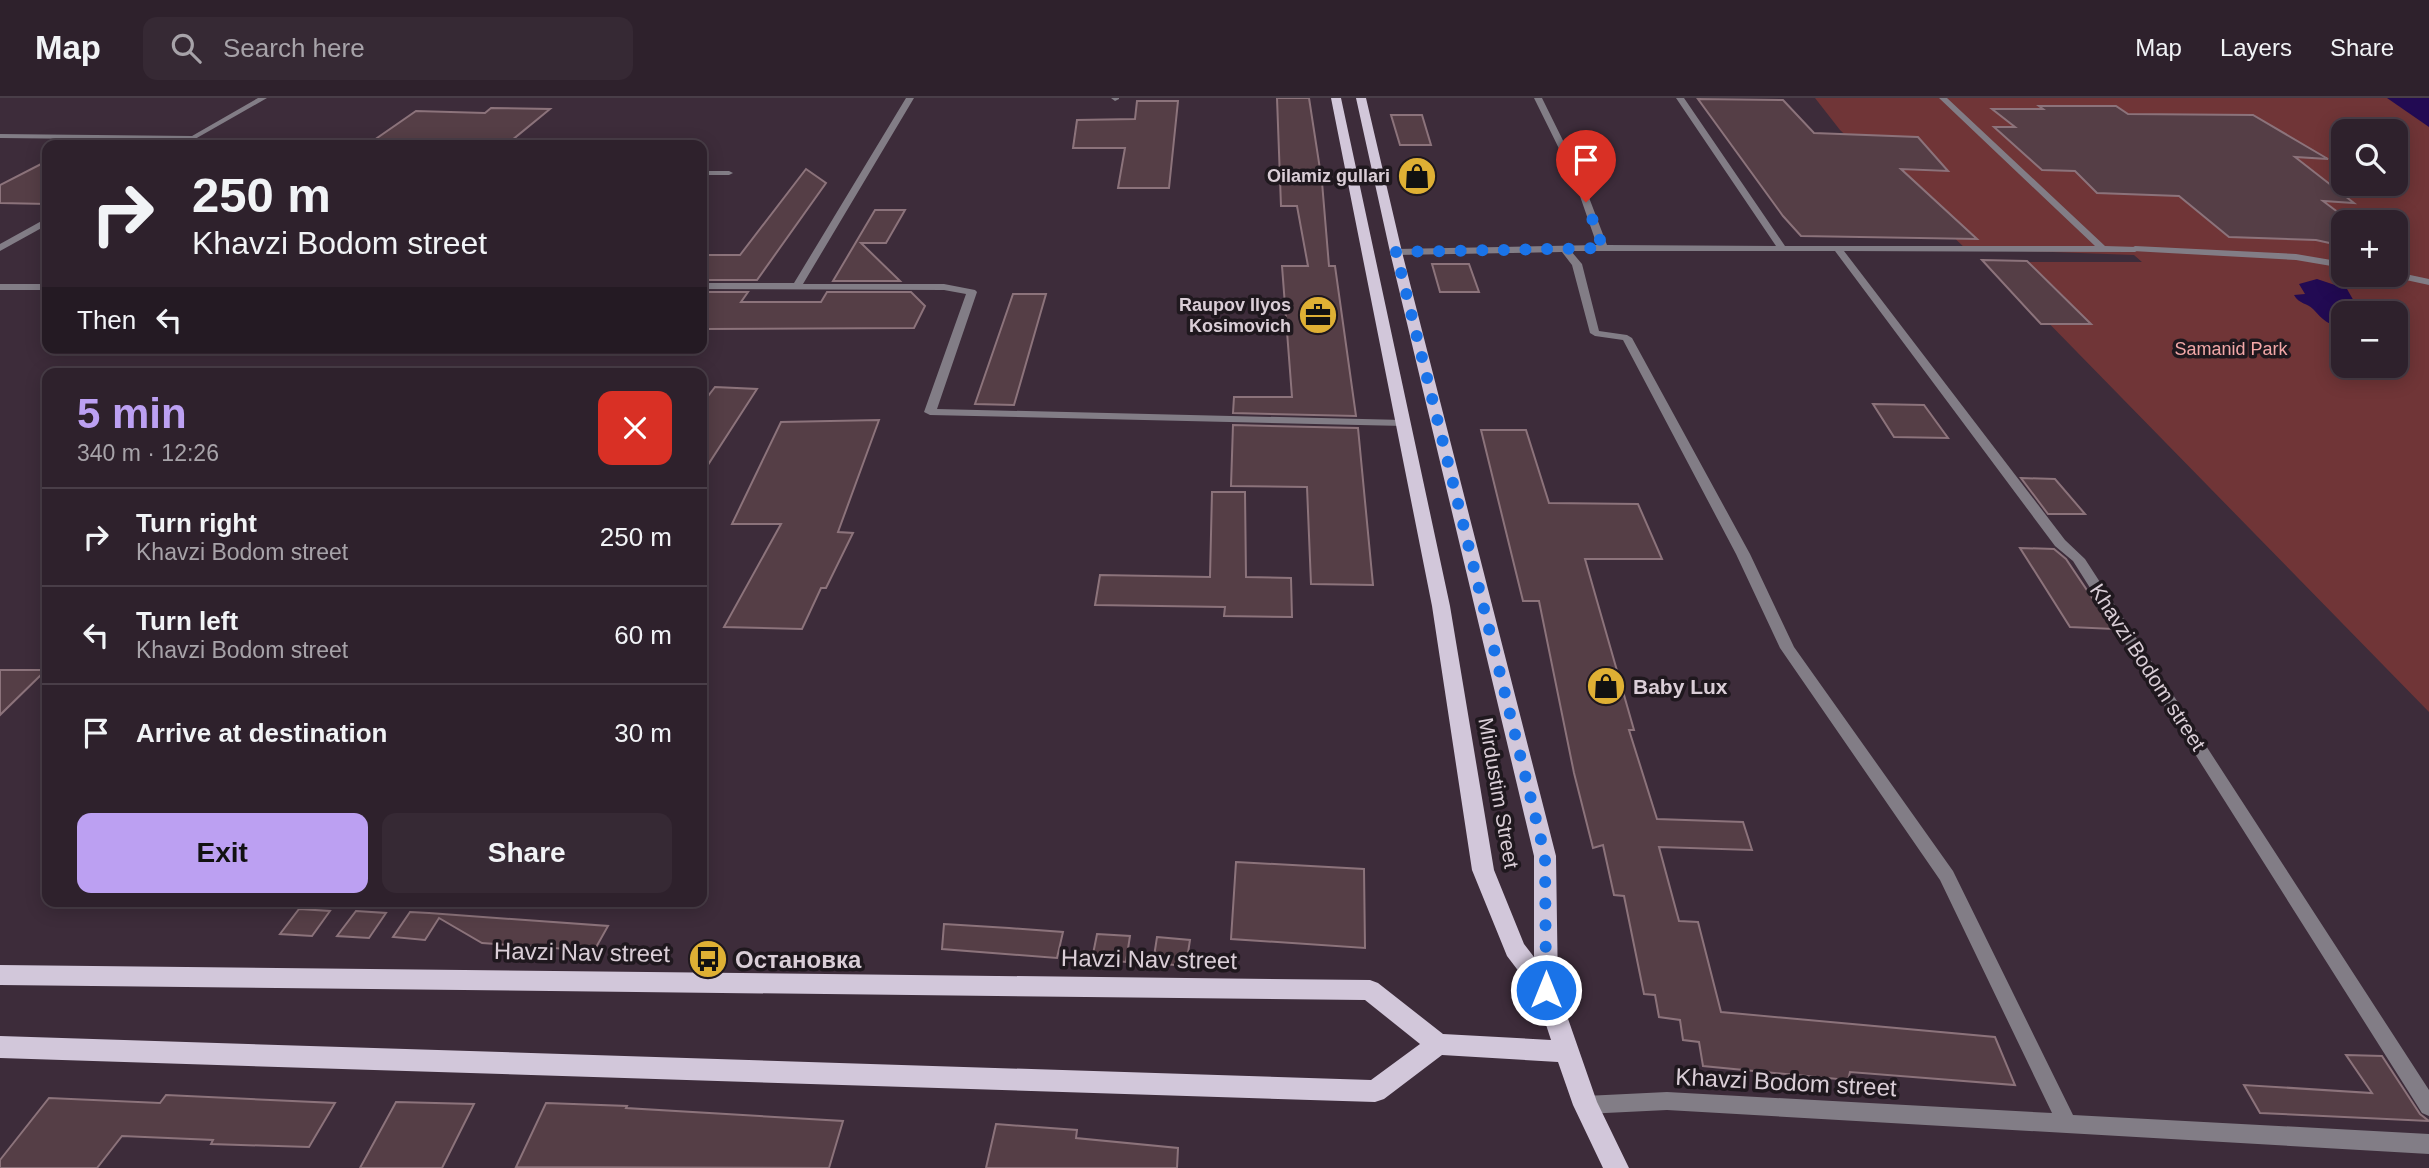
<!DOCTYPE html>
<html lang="en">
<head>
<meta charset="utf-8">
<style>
	:root { --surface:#2e212c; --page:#362934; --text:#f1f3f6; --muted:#a7a3a9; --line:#493e48; --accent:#bca0f2 }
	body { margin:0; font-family:Helvetica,sans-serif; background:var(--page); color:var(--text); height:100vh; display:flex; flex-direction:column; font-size:26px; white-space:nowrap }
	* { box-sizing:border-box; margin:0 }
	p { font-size:23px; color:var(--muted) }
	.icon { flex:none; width:38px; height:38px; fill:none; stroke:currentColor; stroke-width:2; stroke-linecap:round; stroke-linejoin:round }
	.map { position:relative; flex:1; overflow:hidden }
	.sheet { position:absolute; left:42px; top:270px; width:665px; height:539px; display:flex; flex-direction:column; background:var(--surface); border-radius:14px; box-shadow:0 4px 18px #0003,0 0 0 2px var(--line) }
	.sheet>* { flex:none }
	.top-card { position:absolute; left:42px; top:42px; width:665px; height:214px; border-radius:14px; box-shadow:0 4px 18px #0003,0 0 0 2px var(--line); background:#2e212c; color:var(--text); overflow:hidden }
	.buttons { position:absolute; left:2331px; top:21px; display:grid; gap:14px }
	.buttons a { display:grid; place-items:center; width:77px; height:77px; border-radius:14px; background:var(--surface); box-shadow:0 4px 18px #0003,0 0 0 2px var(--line); font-size:35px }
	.pin { position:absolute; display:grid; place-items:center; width:60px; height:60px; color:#fff; margin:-72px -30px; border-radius:50% 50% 50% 0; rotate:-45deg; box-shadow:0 0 7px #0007 }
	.pin .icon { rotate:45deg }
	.me { position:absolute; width:77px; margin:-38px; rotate:0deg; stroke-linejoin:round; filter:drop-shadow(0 0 5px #0008) }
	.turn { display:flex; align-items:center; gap:24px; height:147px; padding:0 35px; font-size:32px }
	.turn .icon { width:91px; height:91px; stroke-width:2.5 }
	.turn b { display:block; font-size:49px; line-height:60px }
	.then { display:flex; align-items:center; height:66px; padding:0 35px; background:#0003; gap:14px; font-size:26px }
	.round { display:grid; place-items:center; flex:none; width:74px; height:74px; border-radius:14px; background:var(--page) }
	.headline { display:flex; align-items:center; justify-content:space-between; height:119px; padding:0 35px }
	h1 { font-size:42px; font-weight:600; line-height:52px; color:var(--accent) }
	.button { display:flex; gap:14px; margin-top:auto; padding:14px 35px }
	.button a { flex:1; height:80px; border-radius:14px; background:var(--accent); color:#111; font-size:28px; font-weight:600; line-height:80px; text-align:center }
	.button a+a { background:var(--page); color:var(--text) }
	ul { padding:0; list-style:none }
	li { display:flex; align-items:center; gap:21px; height:98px; padding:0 35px; border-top:2px solid var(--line) }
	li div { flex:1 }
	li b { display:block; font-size:26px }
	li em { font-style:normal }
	header { display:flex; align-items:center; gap:42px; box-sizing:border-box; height:98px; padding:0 35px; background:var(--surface); border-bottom:2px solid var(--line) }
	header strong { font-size:33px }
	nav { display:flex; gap:38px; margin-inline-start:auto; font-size:24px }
	.search { width:490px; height:63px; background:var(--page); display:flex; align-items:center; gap:18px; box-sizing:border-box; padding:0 24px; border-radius:14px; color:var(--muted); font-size:26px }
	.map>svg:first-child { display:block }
	.green { fill:#703537; fill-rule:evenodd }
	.water { fill:#220a53 }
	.building { fill:#553e46; stroke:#8c737b; stroke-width:2 }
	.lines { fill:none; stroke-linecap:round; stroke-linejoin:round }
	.pedestrian { fill:#827d86; fill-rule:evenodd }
	.minor { fill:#827d86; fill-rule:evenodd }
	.primary { fill:#d2c7da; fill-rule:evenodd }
	.route { stroke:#1a73e8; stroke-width:12; stroke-dasharray:0 21.6 }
	.labels { text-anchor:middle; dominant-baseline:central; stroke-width:7; stroke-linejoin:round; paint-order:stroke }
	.far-poi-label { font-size:18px; font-weight:bold; fill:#daced7; stroke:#1f181e; text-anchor:end }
	.far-park-label { font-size:18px; fill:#f3a8a8; stroke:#1f181e }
	.street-label { font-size:21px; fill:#daced7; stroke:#1f181e }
	.poi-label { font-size:21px; font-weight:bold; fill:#daced7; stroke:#1f181e; text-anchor:start }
	.near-street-label { font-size:24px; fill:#daced7; stroke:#1f181e }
	.near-poi-label { font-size:24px; font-weight:bold; fill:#daced7; stroke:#1f181e; text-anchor:start }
</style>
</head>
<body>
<header>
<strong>Map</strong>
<div class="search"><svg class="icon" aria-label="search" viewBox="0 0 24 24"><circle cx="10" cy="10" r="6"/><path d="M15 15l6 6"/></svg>Search here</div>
<nav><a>Map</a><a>Layers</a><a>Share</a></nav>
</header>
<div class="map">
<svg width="2429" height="1070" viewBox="0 0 2429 1070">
	<rect width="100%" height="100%" fill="#3d2c3a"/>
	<path class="green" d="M1815,0H2429V614L1989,164H2142L2134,157L1966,151L1840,32ZM2343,33H2396V86H2343ZM2343,124H2396V177H2343ZM2343,215H2396V268H2343Z"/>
	<g class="water">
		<path d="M2387,0H2429V29Z"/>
		<path d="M2317,181L2347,191L2355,205L2367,211L2363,215H2343V230C2328,227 2323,222 2313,211C2307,205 2299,206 2294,197L2305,196L2299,186Z"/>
	</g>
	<g class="building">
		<path d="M1277,0H1309L1322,84L1329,168H1335L1356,318L1233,315L1234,299H1292L1282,168H1308L1297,108H1281Z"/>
		<path d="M1698,1L1783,2L1814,35L1918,39L1948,73L1901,71L1977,141L1801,138L1783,118Z"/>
		<path d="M1137,3H1178L1169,90H1118L1125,50H1073L1077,22L1135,21Z"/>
		<path d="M2039,8H2116L2128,16L2253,17L2328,61L2295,59L2354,105L2323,103L2343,118V148L2316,142L2229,139L2179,98L2097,95L2075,73L2042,72L1994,29H2015L1992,11H2043Z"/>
		<path d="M491,10L550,11L506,47H367L416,13L485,15Z"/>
		<path d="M1391,17H1422L1431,47H1400Z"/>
		<path d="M47,63V106L0,105V87Z"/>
		<path d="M806,71L826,85L757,182H702V157H740Z"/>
		<path d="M875,112H905L886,145H861L900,183H833Z"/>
		<path d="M1982,162L2027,163L2091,226H2041Z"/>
		<path d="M1432,166H1469L1479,194H1440Z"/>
		<path d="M702,194H748L741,204H821L827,194H911L925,208L914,230L702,231Z"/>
		<path d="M1013,196H1046L1014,307L975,306Z"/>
		<path d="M715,289L757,291L702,376V306Z"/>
		<path d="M1873,306L1924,307L1948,340L1894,339Z"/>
		<path d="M879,322L838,434L853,435L826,490H821L802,531L724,529L781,426H732L781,324Z"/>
		<path d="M1233,327L1358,330L1373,487L1311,486L1307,389L1231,388Z"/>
		<path d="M1481,332H1526L1549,405L1638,406L1662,461H1585L1634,632H1629L1657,721L1743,724L1752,752L1659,749L1679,823L1698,824L1721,914L1995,939L2015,987L1850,974L1848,982L1703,968L1699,944L1683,942L1680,922L1659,919L1655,897L1644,896L1624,798L1614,797L1603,747L1593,750L1574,675L1539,503H1523Z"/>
		<path d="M2021,380L2055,381L2085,416H2048Z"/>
		<path d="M1212,394H1245L1246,479L1291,480L1292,519L1224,518L1225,509L1095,507L1100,477L1210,479Z"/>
		<path d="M2020,450L2054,451L2066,461L2113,531L2070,529Z"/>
		<path d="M0,572H46L0,617Z"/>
		<path d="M1236,764L1364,771L1365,850L1231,841Z"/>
		<path d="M299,811L330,813L312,838L280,836Z"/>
		<path d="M356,813L386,815L369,840L337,838Z"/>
		<path d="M410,814L429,815L608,828L594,853L482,845L439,820L425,842L393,839Z"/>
		<path d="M944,826L1009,830L1063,834L1057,860L942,851Z"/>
		<path d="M1097,836L1130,838L1126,864L1092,861Z"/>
		<path d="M1157,839L1190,842L1186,868L1153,865Z"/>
		<path d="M2346,957L2382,958L2420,1016L2429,1023L2260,1015L2244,987L2372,995Z"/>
		<path d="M166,997L335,1005L309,1049L211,1046L213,1042L122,1038L97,1070H0V1062L49,1000L160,1005Z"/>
		<path d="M396,1004L474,1006L442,1070H360Z"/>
		<path d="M546,1005L627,1008L626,1010L843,1023L829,1070L516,1069Z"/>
		<path d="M996,1026L1077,1032L1076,1040L1178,1050L1177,1070H986Z"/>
	</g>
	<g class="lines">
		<g class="pedestrian">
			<path d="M2135,148L2296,156L2343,164V170L2296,162L2132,153L2130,151Z"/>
			<path d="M2396,174L2429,181V187L2392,179L2390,177H2396Z"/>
		</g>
		<g class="minor">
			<path d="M258,0H267L188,45L185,42L0,40V36L192,38Z"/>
			<path d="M906,0H914L803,186H944L975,192L977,194L937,311L1404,322L1410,325L1404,328L930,317L924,314L966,196L944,192L702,191V185H794Z"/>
			<path d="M1111,0H1119V1L1115,3Z"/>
			<path d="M1534,0H1542L1582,81L1607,147L1776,148L1676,0H1684L1785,148H2095L1939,0H1947L2105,148L2138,149L2140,151L2135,154L1844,153L2065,442L2085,461L2429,992V1018L2422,1015L2073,463L2055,448L1835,153H1571L1582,166L1599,233L1627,237L1632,240L1750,456L1794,549L1953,773L2073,1017L2429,1036V1056L1667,1012L1585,1016L1578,1013L1575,1007L1578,1001L1585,998L1667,994L2052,1015L1940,782L1780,550L1736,456L1623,242L1595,238L1590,235L1572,167L1562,154L1396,157L1391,154L1396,151L1597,147L1574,81Z"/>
			<path d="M702,73H729L733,75L729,77H702Z"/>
			<path d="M47,120V127L0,153V146Z"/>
			<rect x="0" y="186" width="47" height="6"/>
		</g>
		<path class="primary" d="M1331,0H1341L1450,508L1494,772L1524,846L1534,859V758L1390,154L1356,0H1366L1402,154L1556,758L1558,892L1597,1004L1629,1070H1603L1573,1007L1558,964L1442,957L1384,1001L1375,1004L0,960V938L1371,982L1420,946L1365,902L0,887V867L1370,882L1378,885L1443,936L1551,942L1536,896L1507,858L1472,772L1432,508Z"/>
	</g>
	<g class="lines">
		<path class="route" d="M1546,892L1545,758L1396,154L1603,150L1586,104"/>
	</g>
	<defs>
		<g id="shop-disc" transform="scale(2.0125)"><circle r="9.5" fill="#dfb034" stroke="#1f181e"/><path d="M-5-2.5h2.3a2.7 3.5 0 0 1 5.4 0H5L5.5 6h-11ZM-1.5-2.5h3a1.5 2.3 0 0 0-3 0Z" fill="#111"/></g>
		<g id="office-disc" transform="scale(2.0125)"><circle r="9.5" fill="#dfb034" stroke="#1f181e"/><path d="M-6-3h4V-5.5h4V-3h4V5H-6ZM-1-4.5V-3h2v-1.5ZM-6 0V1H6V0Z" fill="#111"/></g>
		<g id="bus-disc" transform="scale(2.0125)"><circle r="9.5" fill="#dfb034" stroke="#1f181e"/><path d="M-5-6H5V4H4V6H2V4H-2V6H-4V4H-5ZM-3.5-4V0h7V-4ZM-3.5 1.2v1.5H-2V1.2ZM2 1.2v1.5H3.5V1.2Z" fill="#111"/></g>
	</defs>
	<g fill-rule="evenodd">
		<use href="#shop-disc" x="1417" y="78"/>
		<use href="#office-disc" x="1318" y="217"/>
		<use href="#shop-disc" x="1606" y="588"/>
		<use href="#bus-disc" x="708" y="861"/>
	</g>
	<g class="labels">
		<g class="far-poi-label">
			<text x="1390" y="78">Oilamiz gullari</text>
			<text x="1291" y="207">Raupov Ilyos<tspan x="1291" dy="21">Kosimovich</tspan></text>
		</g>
		<g class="far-park-label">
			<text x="2231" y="251">Samanid Park</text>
		</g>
		<g class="street-label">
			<text transform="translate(2148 569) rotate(57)">Khavzi Bodom street</text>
			<text transform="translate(1499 695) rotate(80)">Mirdustim Street</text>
		</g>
		<g class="poi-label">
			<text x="1633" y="588">Baby Lux</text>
		</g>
		<g class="near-street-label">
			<text transform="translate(582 854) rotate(1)">Havzi Nav street</text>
			<text transform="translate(1149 861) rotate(1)">Havzi Nav street</text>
			<text transform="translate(1786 984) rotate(3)">Khavzi Bodom street</text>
		</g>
		<g class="near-poi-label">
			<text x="735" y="861">Остановка</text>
		</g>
	</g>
</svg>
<div class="buttons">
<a><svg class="icon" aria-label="search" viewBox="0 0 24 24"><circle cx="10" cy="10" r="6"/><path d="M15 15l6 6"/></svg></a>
<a>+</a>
<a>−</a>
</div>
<div class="pin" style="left:1586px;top:104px;background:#d93025"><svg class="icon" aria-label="arrive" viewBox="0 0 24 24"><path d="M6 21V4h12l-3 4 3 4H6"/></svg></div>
<svg class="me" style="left:1546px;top:892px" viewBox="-20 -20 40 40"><circle r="17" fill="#1a73e8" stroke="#fff" stroke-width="3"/><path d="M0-11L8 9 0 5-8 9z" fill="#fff"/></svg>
<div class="top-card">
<div class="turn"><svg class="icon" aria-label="right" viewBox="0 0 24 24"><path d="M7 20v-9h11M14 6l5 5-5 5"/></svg><div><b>250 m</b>Khavzi Bodom street</div></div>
<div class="then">Then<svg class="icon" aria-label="left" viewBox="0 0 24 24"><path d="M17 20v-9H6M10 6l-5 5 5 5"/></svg></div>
</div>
<section class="sheet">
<div class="headline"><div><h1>5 min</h1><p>340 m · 12:26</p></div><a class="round" style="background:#d93025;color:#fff"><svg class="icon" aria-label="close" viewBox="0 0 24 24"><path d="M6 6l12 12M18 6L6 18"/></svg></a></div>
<ul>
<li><svg class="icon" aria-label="right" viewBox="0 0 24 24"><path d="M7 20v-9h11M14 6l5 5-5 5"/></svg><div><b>Turn right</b><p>Khavzi Bodom street</p></div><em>250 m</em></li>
<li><svg class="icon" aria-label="left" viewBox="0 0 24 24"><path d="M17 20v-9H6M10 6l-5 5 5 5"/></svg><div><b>Turn left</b><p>Khavzi Bodom street</p></div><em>60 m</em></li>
<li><svg class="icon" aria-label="arrive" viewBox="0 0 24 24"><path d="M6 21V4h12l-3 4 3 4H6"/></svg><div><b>Arrive at destination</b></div><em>30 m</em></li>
</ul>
<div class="button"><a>Exit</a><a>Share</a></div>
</section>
</div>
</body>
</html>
